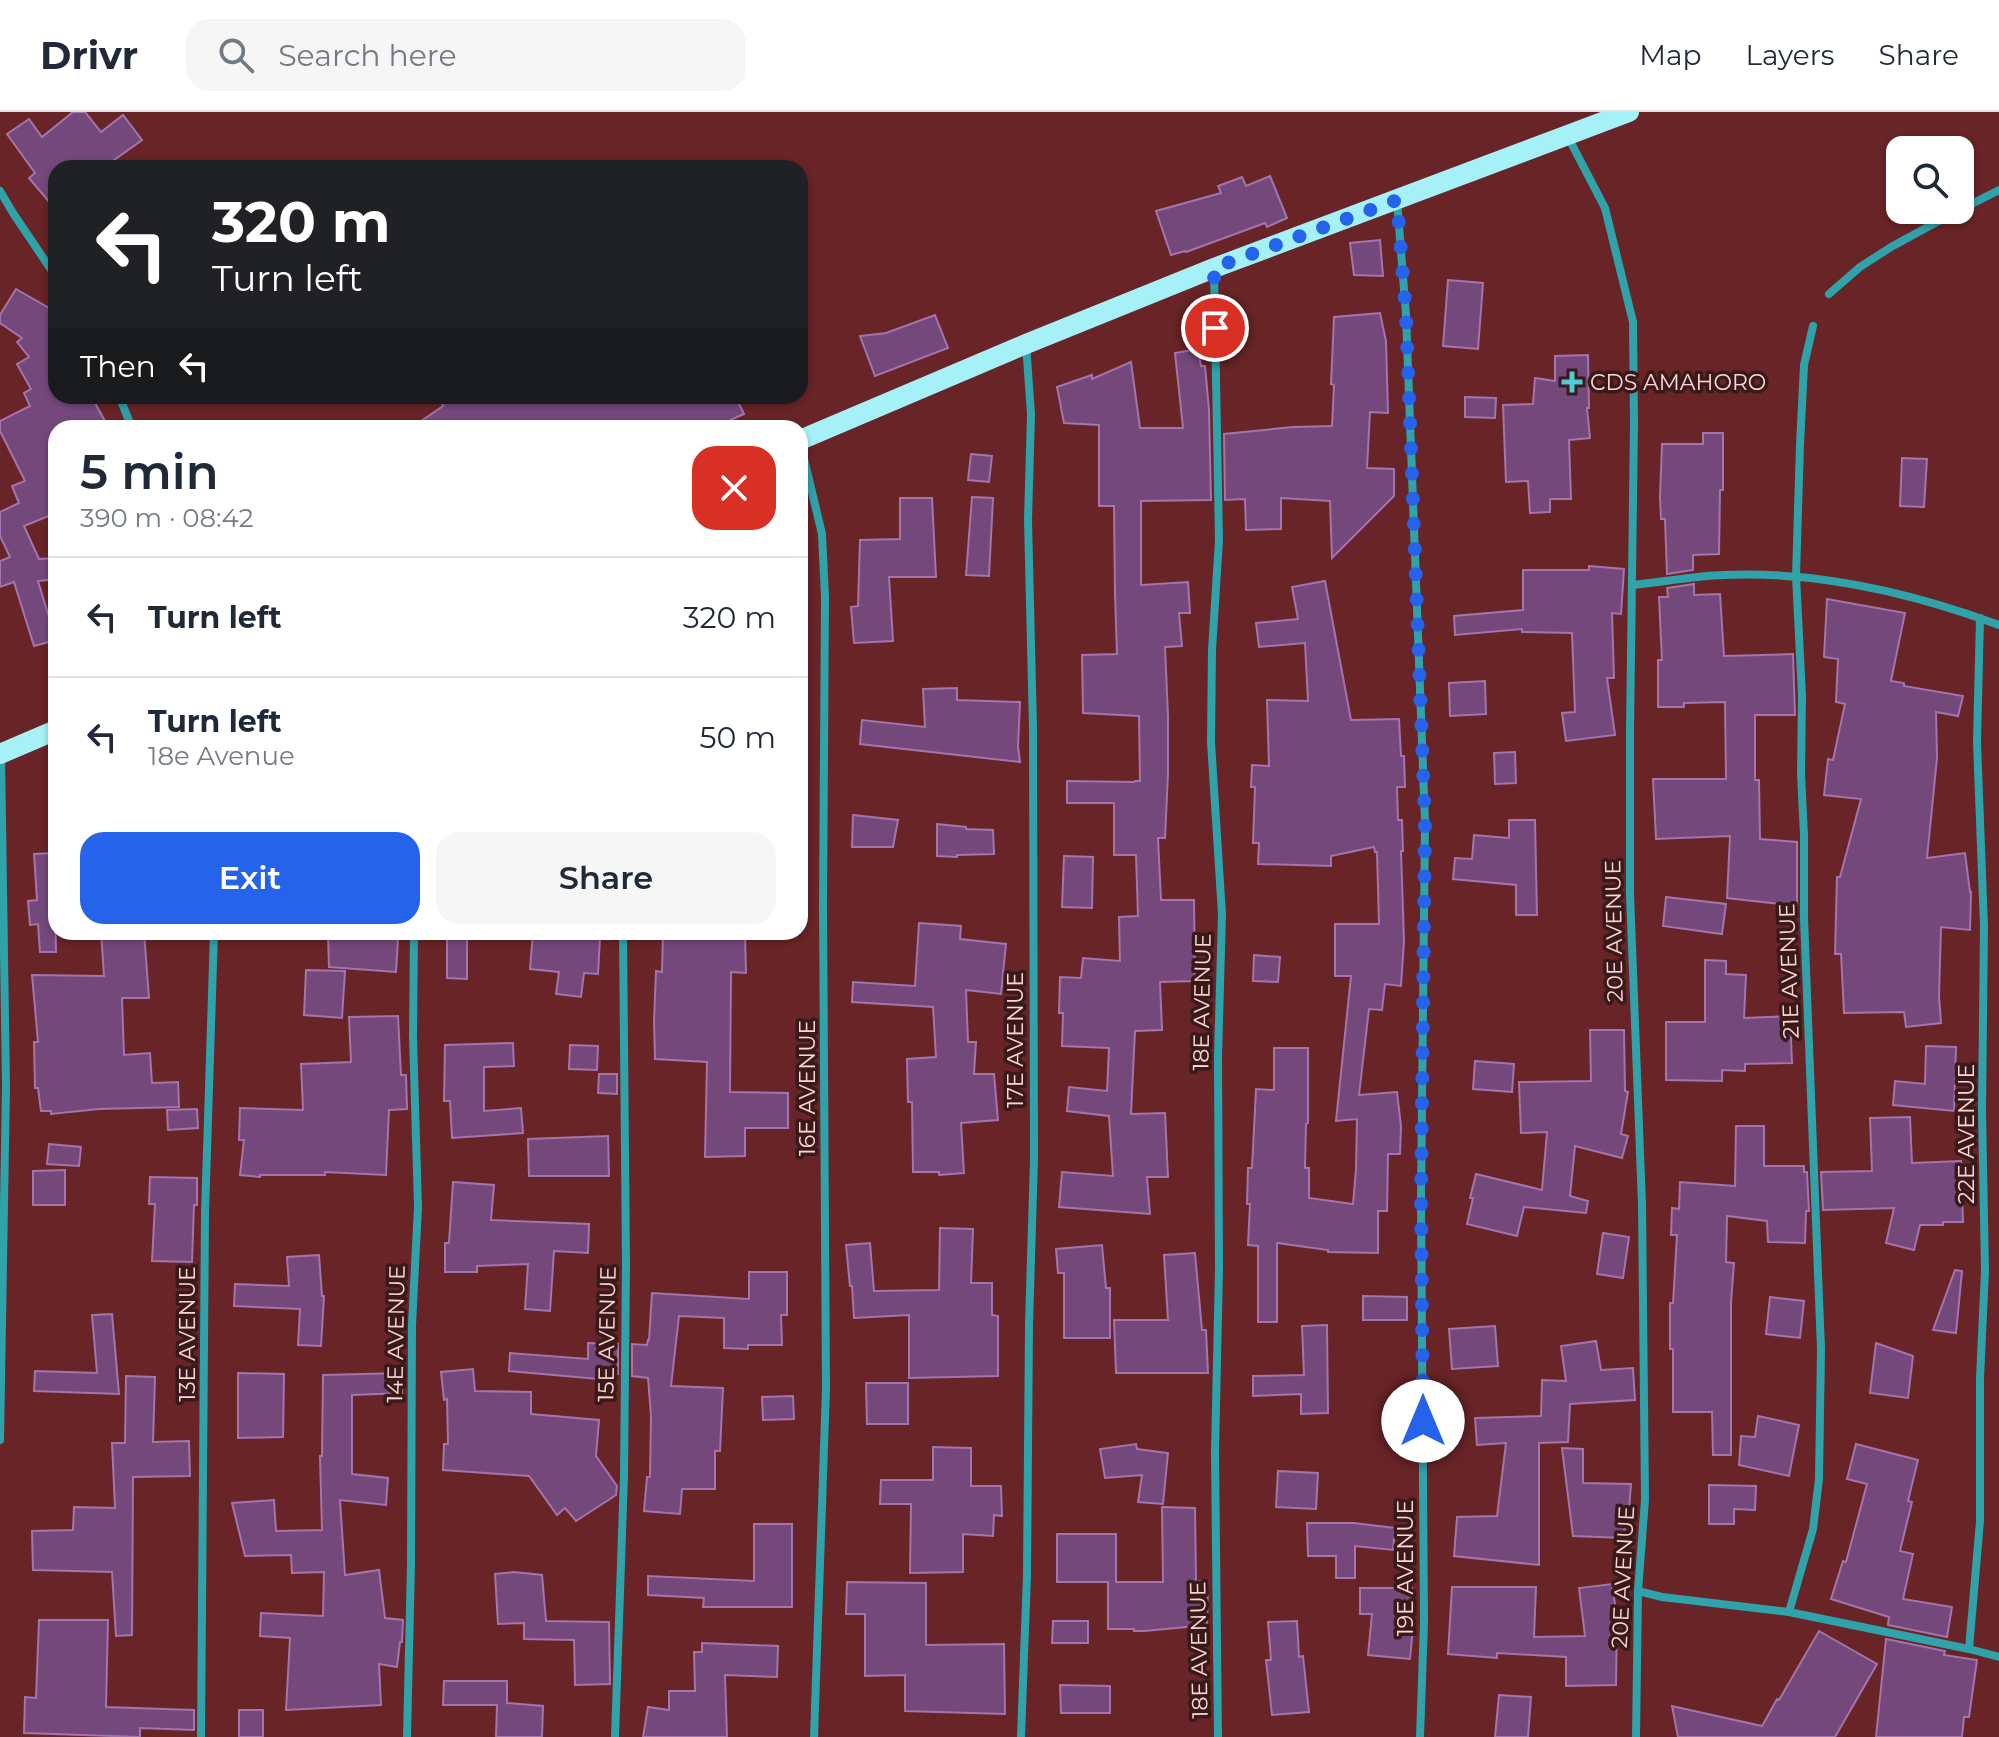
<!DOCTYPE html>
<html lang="en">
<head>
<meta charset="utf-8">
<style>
	:root { --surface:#fff; --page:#f6f6f7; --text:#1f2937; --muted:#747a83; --line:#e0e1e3; --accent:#2563eb }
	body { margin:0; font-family:Montserrat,sans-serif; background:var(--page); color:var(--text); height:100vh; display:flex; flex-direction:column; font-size:30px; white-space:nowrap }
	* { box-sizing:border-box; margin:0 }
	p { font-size:26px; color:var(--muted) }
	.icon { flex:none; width:44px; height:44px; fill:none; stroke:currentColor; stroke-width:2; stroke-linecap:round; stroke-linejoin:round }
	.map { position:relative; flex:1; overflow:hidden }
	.side { position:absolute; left:48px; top:308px; width:760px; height:520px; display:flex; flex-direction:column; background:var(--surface); border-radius:24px; box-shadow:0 2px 6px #0004 }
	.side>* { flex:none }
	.guide { position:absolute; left:48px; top:48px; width:760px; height:244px; border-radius:24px; box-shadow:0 2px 6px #0004; background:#202124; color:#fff; overflow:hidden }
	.tools { position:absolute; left:1886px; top:24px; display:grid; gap:16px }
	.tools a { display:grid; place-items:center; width:88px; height:88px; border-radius:16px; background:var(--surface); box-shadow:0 2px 6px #0004; font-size:40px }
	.pin { position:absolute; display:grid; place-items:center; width:68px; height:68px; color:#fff; margin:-34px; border:4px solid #fff; border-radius:50%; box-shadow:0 2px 8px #0007 }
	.me { position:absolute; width:88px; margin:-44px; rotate:0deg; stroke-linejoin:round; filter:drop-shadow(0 0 6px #0008) }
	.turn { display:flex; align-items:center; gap:28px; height:168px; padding:0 32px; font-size:36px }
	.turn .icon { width:104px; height:104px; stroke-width:2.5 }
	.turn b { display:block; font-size:56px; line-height:68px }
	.then { display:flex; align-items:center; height:76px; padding:0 32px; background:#0003; gap:16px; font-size:30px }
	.round { display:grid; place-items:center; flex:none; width:84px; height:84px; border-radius:24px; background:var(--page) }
	.headline { display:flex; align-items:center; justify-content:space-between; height:136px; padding:0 32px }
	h1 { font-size:48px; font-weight:600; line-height:60px }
	.button { display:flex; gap:16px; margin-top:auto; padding:16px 32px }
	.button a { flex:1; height:92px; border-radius:24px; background:var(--accent); color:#fff; font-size:32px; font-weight:600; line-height:92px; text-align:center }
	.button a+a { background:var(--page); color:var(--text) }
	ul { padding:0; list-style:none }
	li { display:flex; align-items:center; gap:24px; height:120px; padding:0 32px; border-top:2px solid var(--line) }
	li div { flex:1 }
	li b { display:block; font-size:30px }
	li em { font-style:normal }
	header { display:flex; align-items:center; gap:48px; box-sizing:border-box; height:112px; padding:0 40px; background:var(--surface); border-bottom:2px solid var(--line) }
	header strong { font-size:38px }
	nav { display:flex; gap:44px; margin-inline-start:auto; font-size:28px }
	.search { width:560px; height:72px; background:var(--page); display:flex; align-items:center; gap:20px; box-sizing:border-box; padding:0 28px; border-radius:24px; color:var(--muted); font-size:30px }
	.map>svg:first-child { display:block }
	.building { fill:#75487c; stroke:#a474ac; stroke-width:2 }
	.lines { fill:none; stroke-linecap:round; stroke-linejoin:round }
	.street { stroke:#2fa2aa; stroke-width:8 }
	.primary { stroke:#a5f1f7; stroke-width:20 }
	.route { stroke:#2563eb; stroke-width:14; stroke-dasharray:0 25.2 }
	.poi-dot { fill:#51ccd5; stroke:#391a1a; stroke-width:3 }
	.labels { text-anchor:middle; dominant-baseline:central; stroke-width:7; stroke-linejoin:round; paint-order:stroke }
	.poi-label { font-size:22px; fill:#ffd4d1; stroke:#391a1a; text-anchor:start }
	.street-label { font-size:22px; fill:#ffd4d1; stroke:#391a1a }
</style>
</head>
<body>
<header>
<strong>Drivr</strong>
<div class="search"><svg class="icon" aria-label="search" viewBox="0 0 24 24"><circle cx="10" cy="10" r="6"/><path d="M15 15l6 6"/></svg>Search here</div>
<nav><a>Map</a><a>Layers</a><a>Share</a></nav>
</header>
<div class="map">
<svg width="1999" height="1625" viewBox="0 0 1999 1625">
	<rect width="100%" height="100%" fill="#682426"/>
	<g class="building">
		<path d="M73,0H85L101,20L123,3L142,28L103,56H56V98L29,66L35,61L7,22L29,7L42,25Z"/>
		<path d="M1270,64L1287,106L1267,115L1265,111L1186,140L1185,139L1171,143L1156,99L1221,81L1218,74L1242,65L1246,74Z"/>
		<path d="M1380,128L1383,164L1354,163L1350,131Z"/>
		<path d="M1448,168L1483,171L1478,237L1443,234Z"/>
		<path d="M16,177L56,200V284H91L109,316H56V401L24,414L39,447L56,446V467L38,469L56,528L34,534L14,470L0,475V449L10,445L0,424V400L19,391L12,374L25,369L0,319V309L30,294L24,281L31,277L17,252L29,245L17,230L22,226L0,211V203Z"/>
		<path d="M1380,201L1386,229L1388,301L1370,300L1367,356L1394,357V384L1332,446L1330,389L1281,386V417L1246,418L1245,387L1225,388L1224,322L1293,315L1332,314L1334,273L1331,272L1334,205Z"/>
		<path d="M935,203L948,236L875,264L860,224L886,221Z"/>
		<path d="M1198,237L1201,254H1205L1209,298L1211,388L1141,389V473L1188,470L1190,501H1179L1182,534L1165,535L1168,604V662L1165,726H1158L1161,788H1194L1195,869L1160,870L1162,918L1135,919L1131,1002L1165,1001L1168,1065H1147L1150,1102L1059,1095L1062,1060L1113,1064L1109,1004L1067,999L1069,975L1107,979L1109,936L1062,934L1063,901H1059L1060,865L1081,866L1083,846L1120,849L1119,805L1138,804L1136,743H1114V691H1067V669L1134,670L1135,669H1140L1139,604L1083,601L1082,543L1117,542L1115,482L1114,394H1099V313L1064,311L1057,275L1092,263V267L1131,250L1140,316H1183L1175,241Z"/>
		<path d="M1588,243L1589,296H1587L1590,326L1569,328L1571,387H1550V400L1530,401L1528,369L1506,370L1503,293L1533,292L1535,266L1555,269V244Z"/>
		<path d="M438,284H735L744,302L713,316H411L443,294Z"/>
		<path d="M1465,285L1496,286L1495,306L1465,305Z"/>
		<path d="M1703,321H1723V378H1720L1719,442L1693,443V458L1667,462L1665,407H1661L1660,385L1662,332H1703Z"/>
		<path d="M971,342L992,344L989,370L968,368Z"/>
		<path d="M1902,346L1927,347L1924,395L1900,394Z"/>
		<path d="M972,385L993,386L989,464L966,463Z"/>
		<path d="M900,386H932L936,465H889L893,529L854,531L851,495L858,494L860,428L900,427Z"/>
		<path d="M1589,454L1624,457L1621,502L1612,501L1614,566H1607L1615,623L1566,629L1562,601L1575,600L1572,521L1522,520V517L1455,523L1454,504L1523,498V458H1589Z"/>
		<path d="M1325,469L1351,608L1399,607L1401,644H1404L1405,675H1397L1398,708H1402L1403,739H1401L1404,829L1401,874L1385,872L1382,898L1369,897L1359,983L1397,980L1401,1014L1400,1042H1388L1387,1099H1378V1141L1328,1140V1138L1277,1131V1210H1258V1134L1248,1133L1250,1092H1247L1248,1056H1252L1256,977L1274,978V936H1308V1011L1306,1012L1305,1056H1309V1086L1353,1092L1356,1057L1357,1007L1336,1009L1351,864H1335V812H1379L1377,740H1375L1374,735L1331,744V754L1258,752L1259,731H1253L1255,675H1251L1252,653L1269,654L1267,588L1308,589L1305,531L1259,535L1256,511L1298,507L1292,475Z"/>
		<path d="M1694,472V483L1720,482L1724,544L1793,542L1795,603H1755V668H1759L1760,727L1797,730V794L1727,786L1730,724L1656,727L1653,667H1726L1725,590L1684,591V595H1658V548H1662L1659,485H1668L1667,476Z"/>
		<path d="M1827,487L1905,501L1891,569L1904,571V574L1963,584L1958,604L1936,600L1937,646L1927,746L1965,741L1970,780H1971L1970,818L1941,815L1939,884L1941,911L1906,915L1904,900L1844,901L1841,842H1835L1837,765H1840L1861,687L1824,683L1828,647L1833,648L1845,592L1836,590L1838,547L1824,545Z"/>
		<path d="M1485,569L1486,602L1450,604L1449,571Z"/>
		<path d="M957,576V588L1020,590L1018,635L1020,650L860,632L862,608L925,615L923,577Z"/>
		<path d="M1515,640L1516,671L1495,672L1494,641Z"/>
		<path d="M853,703L898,708L893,735H852Z"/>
		<path d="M1509,708H1535L1537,803H1516V773L1453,767L1455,746L1472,747L1474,723L1509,726Z"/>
		<path d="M937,712L966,715V717L993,718L994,742L957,743V745L937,744Z"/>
		<path d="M54,741L56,840H40L38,812L30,813L28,789L37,788L34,742Z"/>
		<path d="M1064,744L1093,745L1092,796L1062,795Z"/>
		<path d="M1666,785L1726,792L1722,822L1663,814Z"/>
		<path d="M919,811L961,814L960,827L1006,832L1001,882L966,878L968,930H976L974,962H994L998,1008L961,1011L964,1061L939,1063V1060H913L912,990H908L907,947L936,945L933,895L852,890L853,870L915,874Z"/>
		<path d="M101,820H144L149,886H122L124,943L150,941L152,971L178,970L179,995L99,997L51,1002V999H41L38,976H35L34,930H38L32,863L104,864Z"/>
		<path d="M447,820H467V867L447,866Z"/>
		<path d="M533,820H571V823L600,826L598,862L584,861L581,885L556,882L559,860L530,857Z"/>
		<path d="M663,820H745L746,861L731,860L730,980L788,981V1016H745V1044L705,1045L707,950L655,947L654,909L656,859L662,860Z"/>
		<path d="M328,823L398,827L396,860L329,855Z"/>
		<path d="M1254,843L1280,845L1278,870L1253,869Z"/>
		<path d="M1705,848L1726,849V862L1746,863L1744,906L1790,904L1792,951L1745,952V959L1722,958V969L1666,968V910H1705Z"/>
		<path d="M306,858L345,859L342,906L304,903Z"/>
		<path d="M398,904L401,963H406L407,997L389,998L386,1063L325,1060V1063H260V1065L240,1063L244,1028H239L240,996L303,998L301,952L351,950L349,905Z"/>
		<path d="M1590,918H1624L1625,979L1628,980L1621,1022L1628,1024L1622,1046L1575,1034L1570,1084L1588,1089L1586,1101L1524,1095L1517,1124L1467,1112L1473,1086H1470L1476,1062L1542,1078L1547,1020L1521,1021L1519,970L1591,969Z"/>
		<path d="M513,931L514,954L484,955V999L521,996L523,1021L452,1026L450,989H444L445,933Z"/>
		<path d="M570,933L598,934L597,958L569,957Z"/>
		<path d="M1926,934L1956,935L1954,999L1893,993L1895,969L1925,972Z"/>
		<path d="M1475,949L1514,952L1512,980L1473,977Z"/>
		<path d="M599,962H617V982L598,981Z"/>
		<path d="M197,997L198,1016L168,1018L167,998Z"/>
		<path d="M1910,1005L1912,1051L1961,1049L1963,1110H1943V1113H1920L1914,1138L1886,1131L1894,1096L1823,1098L1821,1060L1872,1059L1870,1006Z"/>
		<path d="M1736,1014H1764V1054H1804V1060H1807L1809,1099H1806L1805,1131L1768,1130L1767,1109L1727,1104L1726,1150L1734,1151L1731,1190V1343H1713L1712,1300H1673V1237H1670V1191H1673L1677,1123H1671L1672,1096L1679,1097L1680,1070L1735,1074Z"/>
		<path d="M608,1024L609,1064H529L528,1027Z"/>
		<path d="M49,1032L81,1035L79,1054L47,1052Z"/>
		<path d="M65,1058V1093H33V1059Z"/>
		<path d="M150,1065L197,1066V1093H194L192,1150L152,1149L155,1092H149Z"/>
		<path d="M453,1070L494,1073L491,1108L589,1112L588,1141L554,1139L550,1199L525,1197L528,1152L477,1154V1160H445V1131H449Z"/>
		<path d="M940,1116L973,1117L971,1171H992V1203L998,1204V1264L909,1266V1203L854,1206L852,1174H850L846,1133L870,1131L874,1179L939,1178Z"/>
		<path d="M1603,1121L1629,1125L1623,1166L1597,1162Z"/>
		<path d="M1102,1133L1106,1176H1110V1226H1064V1161H1058L1056,1137Z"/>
		<path d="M1195,1141L1202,1218H1206L1208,1261H1116L1114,1208H1168L1164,1143Z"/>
		<path d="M319,1143L322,1184H324L321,1234L298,1233L300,1197L234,1194L235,1172L289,1174L287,1145Z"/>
		<path d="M1955,1158L1962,1159L1956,1221L1933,1218Z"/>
		<path d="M749,1160H787V1203H781L782,1233H748V1237L724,1236V1206L679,1204L671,1274L723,1276L720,1339H715V1377H682L680,1402L644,1399L647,1365H650L651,1304L648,1266L632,1264V1232L647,1233L648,1228H649L652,1181L749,1187Z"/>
		<path d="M1363,1184L1407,1185V1208H1363Z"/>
		<path d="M1770,1185L1804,1189L1800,1226L1766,1222Z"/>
		<path d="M112,1202L119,1282L34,1279L35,1259L97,1261L92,1203Z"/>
		<path d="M1327,1213L1328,1301L1301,1302V1282L1253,1284V1264L1304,1263L1302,1214Z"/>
		<path d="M1495,1214L1498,1254L1452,1257L1449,1217Z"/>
		<path d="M1596,1229L1601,1258L1633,1256L1635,1288L1570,1292L1568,1330L1539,1331V1453L1454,1444L1457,1405L1497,1404L1506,1331L1477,1333L1475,1306L1541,1304L1542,1268L1566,1269L1561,1234Z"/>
		<path d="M588,1231L618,1232V1262H610L609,1268L509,1259L510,1241L588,1247Z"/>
		<path d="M1876,1231L1913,1244L1908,1286L1870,1281Z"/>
		<path d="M473,1257L475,1279L531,1280V1302L599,1308L596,1344L617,1374L616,1383L576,1409L565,1396L557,1403L529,1364L443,1358L444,1332H448L447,1287L444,1288L441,1260Z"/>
		<path d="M238,1261L284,1262L283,1325L238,1326Z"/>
		<path d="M401,1261L402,1281L352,1283V1362L388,1366L386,1393L340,1388L345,1463L379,1458L385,1506L403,1508L402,1530H400L397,1555L379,1552L381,1593L286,1598L290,1526L260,1524L261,1501L323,1504L324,1460L292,1461L291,1443L245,1444L232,1391L274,1388L276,1419L322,1418L320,1344H322L323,1263Z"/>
		<path d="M126,1264L155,1265L153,1330L189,1329L190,1364L133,1365L132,1523L116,1524L112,1460L33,1458L32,1419L73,1418L74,1395L115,1396L112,1331H125Z"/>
		<path d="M866,1271H908V1312H867Z"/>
		<path d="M793,1284L794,1307L763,1308L762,1285Z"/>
		<path d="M1758,1304L1799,1313L1789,1364L1739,1353L1741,1324L1755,1325Z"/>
		<path d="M1136,1332L1137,1337L1168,1341L1163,1392L1138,1390L1142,1363L1105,1366L1100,1337Z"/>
		<path d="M1856,1332L1918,1348L1908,1389L1912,1390L1900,1439L1913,1442L1903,1487L1952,1495L1947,1525L1888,1513L1889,1505L1831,1487L1843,1449L1846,1450L1867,1372L1847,1367Z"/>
		<path d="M933,1335L971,1336V1374H1001L1002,1404L994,1403L993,1424L963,1422V1460L910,1461L911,1392H880L881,1368H933Z"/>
		<path d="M1562,1336L1583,1337V1371L1631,1372L1629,1398H1626L1624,1426L1573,1424Z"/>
		<path d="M1278,1359L1318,1361L1316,1397L1276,1395Z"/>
		<path d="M1709,1373L1756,1374L1755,1398L1734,1397V1412H1709Z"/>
		<path d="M1162,1395L1195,1396L1196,1469L1208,1470L1207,1513L1144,1519H1134V1517H1108V1470H1057V1422H1116V1470H1163Z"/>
		<path d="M1307,1411H1354L1395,1416L1393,1438L1355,1434V1466H1336V1444H1308Z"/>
		<path d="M754,1412H792V1495H703L704,1486L648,1483V1464L754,1469Z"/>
		<path d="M514,1460L542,1463L546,1509L609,1510L610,1572L575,1573L574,1528L524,1527V1511L498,1512L495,1462Z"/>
		<path d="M847,1470L926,1471V1533L1004,1532L1005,1602L905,1599V1563L865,1564V1502H846Z"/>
		<path d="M1612,1472L1617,1506L1616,1573L1566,1574V1545L1497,1541V1546L1448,1542L1452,1475H1536L1534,1525L1585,1524L1579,1476Z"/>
		<path d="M1360,1476H1412L1411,1516H1413L1410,1547L1368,1543L1372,1502H1360Z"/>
		<path d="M39,1508H108L106,1595L194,1598V1618L140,1616V1625L24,1621L25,1585L36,1586Z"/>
		<path d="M1053,1509H1088V1531H1052Z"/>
		<path d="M1297,1509L1299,1545L1303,1544L1309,1600L1272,1603L1266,1548H1271L1268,1510Z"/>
		<path d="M1819,1519L1877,1552L1835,1625H1678L1672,1594L1762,1614L1777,1587L1779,1588Z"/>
		<path d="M1886,1527L1945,1539L1944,1543L1977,1548L1969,1605H1964L1962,1625H1876Z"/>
		<path d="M702,1531L778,1534L777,1565L725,1563L727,1625H643L648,1595L669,1598V1579H695L694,1540H702Z"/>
		<path d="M444,1569H507V1591L543,1594L542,1625H496L497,1593H443Z"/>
		<path d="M1060,1573L1110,1574V1601H1061Z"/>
		<path d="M1499,1583L1531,1585L1528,1625H1495Z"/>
		<rect x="239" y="1598" width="24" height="27"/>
	</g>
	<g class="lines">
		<g class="street">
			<path d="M1568,25L1605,96L1633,210L1634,311L1630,619V782L1642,1092L1645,1388L1638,1479L1636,1625"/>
			<path d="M0,79L13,101L56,165"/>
			<path d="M1397,88L1406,203L1425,710L1421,1086L1424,1511L1420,1625"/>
			<path d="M1960,98L1999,78"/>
			<path d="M1214,159L1219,428L1212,538L1211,630L1222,802L1218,945L1219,1157L1215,1340L1218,1625"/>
			<path d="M1829,182L1860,155L1891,135L1959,98"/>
			<path d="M119,284L132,316"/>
			<path d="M800,330L822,422L825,485L823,794L826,1277L814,1625"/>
			<path d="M1633,473C1663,470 1694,464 1724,463C1817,459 1913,481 1999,513"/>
			<path d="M0,1328L6,974L1,642"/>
			<path d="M1638,1479L1662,1485L1789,1500L1969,1537L1999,1545"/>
			<path d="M1789,1500L1813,1417L1819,1367L1821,1237L1804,806V724L1801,662L1802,584L1796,464L1800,333L1804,253L1813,214"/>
			<path d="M1969,1537L1980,1409V1266L1985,1159L1982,998L1984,814L1977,630L1980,506"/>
			<path d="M201,1625L205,1101L214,820"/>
			<path d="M407,1625L411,1452L412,1213L418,1095L413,925L414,820"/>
			<path d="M615,1625L624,1364L626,1152L623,820"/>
			<path d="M1021,1625L1027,1463L1029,1212L1034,1048L1033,616L1028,408L1031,302L1026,232"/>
		</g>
		<g class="primary">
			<path d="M800,328L1026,232L1214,156L1629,0"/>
			<path d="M0,642L56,618"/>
		</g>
	</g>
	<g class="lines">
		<path class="route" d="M1215,216L1214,156L1397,88L1406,203L1425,710L1421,1086L1423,1309"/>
	</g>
	<path class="poi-dot" d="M1568 258h8v8h8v8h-8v8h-8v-8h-8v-8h8z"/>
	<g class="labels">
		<g class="poi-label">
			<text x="1590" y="270">CDS AMAHORO</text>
		</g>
		<g class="street-label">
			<text transform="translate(1614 819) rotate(-91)">20E AVENUE</text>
			<text transform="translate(1789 859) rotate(-92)">21E AVENUE</text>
			<text transform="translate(1202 890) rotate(-89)">18E AVENUE</text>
			<text transform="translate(1015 928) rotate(-90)">17E AVENUE</text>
			<text transform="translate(807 976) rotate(-90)">16E AVENUE</text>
			<text transform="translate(1966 1022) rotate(-90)">22E AVENUE</text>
			<text transform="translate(187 1222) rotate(-90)">13E AVENUE</text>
			<text transform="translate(396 1222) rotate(-89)">14E AVENUE</text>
			<text transform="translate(607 1222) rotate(-89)">15E AVENUE</text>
			<text transform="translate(1405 1456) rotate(-90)">19E AVENUE</text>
			<text transform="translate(1623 1465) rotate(-87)">20E AVENUE</text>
			<text transform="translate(1199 1538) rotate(-91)">18E AVENUE</text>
		</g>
	</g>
</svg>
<div class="tools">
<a><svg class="icon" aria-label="search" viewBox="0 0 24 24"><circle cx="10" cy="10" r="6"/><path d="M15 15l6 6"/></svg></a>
</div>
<div class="pin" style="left:1215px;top:216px;background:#d93025"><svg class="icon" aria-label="arrive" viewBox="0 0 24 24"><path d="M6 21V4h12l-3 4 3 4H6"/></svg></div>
<svg class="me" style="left:1423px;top:1309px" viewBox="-20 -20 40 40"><circle r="19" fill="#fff"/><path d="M0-13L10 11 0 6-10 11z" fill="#2563eb"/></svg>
<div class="guide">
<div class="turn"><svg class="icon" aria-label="left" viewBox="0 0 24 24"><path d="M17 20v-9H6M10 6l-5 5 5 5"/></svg><div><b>320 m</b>Turn left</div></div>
<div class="then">Then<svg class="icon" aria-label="left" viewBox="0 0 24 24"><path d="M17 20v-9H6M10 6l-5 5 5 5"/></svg></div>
</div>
<section class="side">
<div class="headline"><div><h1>5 min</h1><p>390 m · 08:42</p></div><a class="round" style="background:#d93025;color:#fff"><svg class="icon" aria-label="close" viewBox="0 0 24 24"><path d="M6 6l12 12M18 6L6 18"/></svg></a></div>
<ul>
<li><svg class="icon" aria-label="left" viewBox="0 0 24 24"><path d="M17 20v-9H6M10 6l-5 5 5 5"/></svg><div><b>Turn left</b></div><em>320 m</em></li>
<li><svg class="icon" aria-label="left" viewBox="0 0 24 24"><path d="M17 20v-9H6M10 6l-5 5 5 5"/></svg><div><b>Turn left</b><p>18e Avenue</p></div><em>50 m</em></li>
</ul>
<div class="button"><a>Exit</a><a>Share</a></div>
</section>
</div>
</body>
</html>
